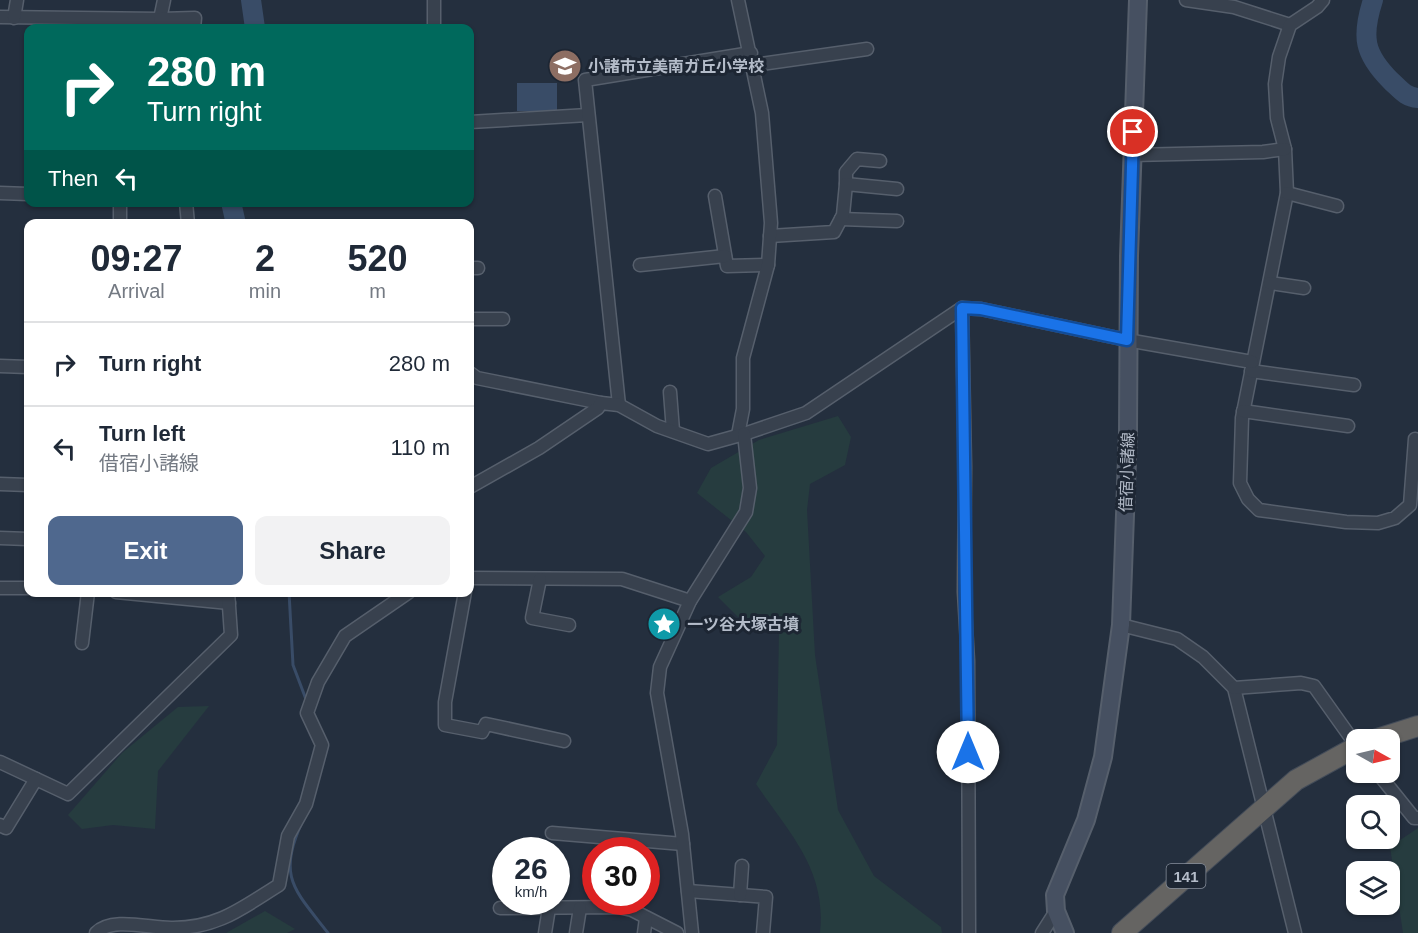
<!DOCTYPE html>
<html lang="en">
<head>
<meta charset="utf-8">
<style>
	:root { --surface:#fff; --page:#f2f2f3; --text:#1f2937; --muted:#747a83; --line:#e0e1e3; --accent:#4f688e }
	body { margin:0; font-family:Arial,"Noto Sans JP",sans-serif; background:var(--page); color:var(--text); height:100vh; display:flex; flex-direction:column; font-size:22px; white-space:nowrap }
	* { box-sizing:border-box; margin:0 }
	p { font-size:20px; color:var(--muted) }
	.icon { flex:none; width:33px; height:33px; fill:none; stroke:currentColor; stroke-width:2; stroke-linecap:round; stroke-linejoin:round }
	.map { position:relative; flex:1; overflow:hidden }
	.details { position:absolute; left:24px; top:219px; width:450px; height:378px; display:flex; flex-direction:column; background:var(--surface); border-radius:12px; box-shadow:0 2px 4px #0004 }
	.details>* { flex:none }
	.hud { position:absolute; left:24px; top:24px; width:450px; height:183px; border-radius:12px; box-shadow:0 2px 4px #0004; background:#00695c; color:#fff; overflow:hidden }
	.needle { width:39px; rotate:98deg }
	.fabs { position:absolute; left:1346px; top:729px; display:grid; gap:12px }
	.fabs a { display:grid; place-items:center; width:54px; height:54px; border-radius:12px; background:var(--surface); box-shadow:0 2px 4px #0004; font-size:30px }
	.speed { position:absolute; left:492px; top:837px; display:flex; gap:12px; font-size:30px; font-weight:700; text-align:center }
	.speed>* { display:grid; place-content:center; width:78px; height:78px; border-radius:50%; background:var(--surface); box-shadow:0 2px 4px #0004; line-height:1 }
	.speed small { font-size:15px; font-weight:400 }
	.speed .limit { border:9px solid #d22; background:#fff; color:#111 }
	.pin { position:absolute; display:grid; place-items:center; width:51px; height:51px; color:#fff; margin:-26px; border:3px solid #fff; border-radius:50%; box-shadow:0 2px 6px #0007 }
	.me { position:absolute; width:66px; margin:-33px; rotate:0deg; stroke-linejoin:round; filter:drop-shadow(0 0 4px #0008) }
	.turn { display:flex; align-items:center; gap:21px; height:126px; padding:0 24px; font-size:27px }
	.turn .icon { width:78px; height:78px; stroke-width:2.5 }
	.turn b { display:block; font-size:42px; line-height:51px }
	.then { display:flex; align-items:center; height:57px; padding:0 24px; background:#0003; gap:12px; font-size:22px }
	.eta { display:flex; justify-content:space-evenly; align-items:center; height:102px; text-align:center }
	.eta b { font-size:36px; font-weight:600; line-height:42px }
	.button { display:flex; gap:12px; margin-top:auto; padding:12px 24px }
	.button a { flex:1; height:69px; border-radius:12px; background:var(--accent); color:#fff; font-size:24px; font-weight:600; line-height:69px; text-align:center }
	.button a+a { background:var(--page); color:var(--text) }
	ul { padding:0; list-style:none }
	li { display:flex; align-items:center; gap:18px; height:84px; padding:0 24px; border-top:2px solid var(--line) }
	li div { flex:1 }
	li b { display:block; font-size:22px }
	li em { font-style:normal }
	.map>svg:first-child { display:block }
	.green { fill:#263c3f }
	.water { fill:#394c67 }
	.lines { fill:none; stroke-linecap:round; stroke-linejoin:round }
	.stream { stroke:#394c67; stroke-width:3 }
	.river { stroke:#394c67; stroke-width:20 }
	.minor-casing { stroke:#565f6c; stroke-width:15 }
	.secondary-casing { stroke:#565f6c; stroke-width:20 }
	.trunk-casing { stroke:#434c59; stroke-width:22 }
	.minor { stroke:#38414e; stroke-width:12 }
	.secondary { stroke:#465061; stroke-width:16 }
	.trunk { stroke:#656462; stroke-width:20 }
	.route-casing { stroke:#114b97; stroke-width:15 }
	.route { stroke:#1a73e8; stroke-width:10 }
	.labels { text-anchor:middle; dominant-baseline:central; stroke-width:6; stroke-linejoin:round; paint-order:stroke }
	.shield { fill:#1d2633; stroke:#878f9c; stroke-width:1.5 }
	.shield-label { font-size:15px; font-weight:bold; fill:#b4bcc9 }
	.poi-label { font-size:16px; font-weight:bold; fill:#b4bcc9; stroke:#1d2633; text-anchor:start }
	.street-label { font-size:16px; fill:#b4bcc9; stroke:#1d2633 }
</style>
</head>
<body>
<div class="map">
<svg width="1418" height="933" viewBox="0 0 1418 933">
	<rect width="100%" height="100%" fill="#242f3e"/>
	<g class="green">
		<path d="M838,416L851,437L845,465L810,484L807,510L815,655L838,810L874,876L941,927L942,933H820C827,870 790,834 756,784L777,745L779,631L738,617L718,597L751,577L765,556L746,532L697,493L711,468L759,440Z"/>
		<path d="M209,706L158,771L155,829L113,825L82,829L68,815L122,753L178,707Z"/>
		<path d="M1418,828V933H1403L1390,847Z"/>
		<path d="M265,911L295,929L287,933H226Z"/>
	</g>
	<rect class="water" x="517" y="83" width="40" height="28"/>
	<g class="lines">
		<g class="stream">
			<path d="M289,592L293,665L307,702"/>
			<path d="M303,820C277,877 293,888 328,933"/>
		</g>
		<g class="river">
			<path d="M251,0L255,28"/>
			<path d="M1373,0C1361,37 1364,54 1391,81C1400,89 1405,97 1418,98"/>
			<path d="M231,202L236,224"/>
		</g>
		<g class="minor-casing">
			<g id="minor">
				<path d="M1186,0L1234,7L1290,25"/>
				<path d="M1323,0L1317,7L1290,25L1279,57L1275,84L1277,118L1285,149L1287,193L1242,418L1240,483L1248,499L1259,510L1346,522L1378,523L1395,518L1410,505L1415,439"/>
				<path d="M0,17L160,19L164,0"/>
				<path d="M14,18L17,0"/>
				<path d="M160,19L195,18L194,28"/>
				<path d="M434,28V0"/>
				<path d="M754,65L867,49"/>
				<path d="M470,122L588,115"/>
				<path d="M1132,155L1263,152L1285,149"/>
				<path d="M846,184V172L857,159L880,161"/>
				<path d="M0,193L28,194"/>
				<path d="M1287,193L1337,206"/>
				<path d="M715,196L727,266L768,265"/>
				<path d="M120,202V224"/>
				<path d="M186,202L188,224"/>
				<path d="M841,219L897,221"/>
				<path d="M770,236L834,232L843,215L846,184L897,189"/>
				<path d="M640,265L725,256"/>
				<path d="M470,268H478"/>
				<path d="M1270,283L1304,288"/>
				<path d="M962,308L965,467L964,592L968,661L969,933"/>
				<path d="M470,319H503"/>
				<path d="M0,366L28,367"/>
				<path d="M1251,371L1354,385"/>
				<path d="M470,373L477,378L601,403"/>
				<path d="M670,392L673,431"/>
				<path d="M619,405L585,80L751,53"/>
				<path d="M1243,411L1348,426"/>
				<path d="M738,435L743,409V358L768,265L771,223L762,113L738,0"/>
				<path d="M0,484L28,485"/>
				<path d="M470,487L539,448L598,408L601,403L619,405L657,426L708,444L744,434L806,413L962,308L981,309L1127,340L1252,362"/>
				<path d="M0,538L28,539"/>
				<path d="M470,578L622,579L690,601"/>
				<path d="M540,579L532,618L569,625"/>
				<path d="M0,588H28"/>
				<path d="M116,592L229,603"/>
				<path d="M465,592L445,702V725L482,732L486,724L564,741"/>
				<path d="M1121,625L1177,639L1203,657L1234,688L1295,933"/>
				<path d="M82,643L88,592"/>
				<path d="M1234,688L1301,683L1314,686L1356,745"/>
				<path d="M0,762L68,794L231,635L228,592"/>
				<path d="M1377,772L1414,818H1418"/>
				<path d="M0,825L6,828L36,779"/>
				<path d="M552,833L683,844"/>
				<path d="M688,891L766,897L763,933"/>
				<path d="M740,895L742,866"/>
				<path d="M500,908L618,907L632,910L677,933"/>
				<path d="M96,933C112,916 152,929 173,928C218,928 242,908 279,885L288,836L306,804L322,745L307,713L318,682L345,636L409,592"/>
				<path d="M545,933L549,908"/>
				<path d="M576,933L580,908"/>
				<path d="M644,933L646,918"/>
				<path d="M692,933L682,834L657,693L660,667L690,601L746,512L750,488L744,434"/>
				<path d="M1042,933L1056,911"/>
			</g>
		</g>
		<g class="secondary-casing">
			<path id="secondary" d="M1065,933L1056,911L1055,895L1086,820L1103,757L1121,625L1128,432L1129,256L1138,0"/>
		</g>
		<g class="trunk-casing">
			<g id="trunk">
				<path d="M1374,740L1418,726"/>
				<path d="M1122,933L1296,780L1356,747"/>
			</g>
		</g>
		<use href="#minor" class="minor"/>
		<use href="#secondary" class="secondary"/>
		<use href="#trunk" class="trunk"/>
	</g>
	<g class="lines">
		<g class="route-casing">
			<path id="route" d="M968,752L962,308L981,309L1127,340L1133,132"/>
		</g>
		<use href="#route" class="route"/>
	</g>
	<defs>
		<g id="school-disc" transform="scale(1.725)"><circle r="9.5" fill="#8d6e63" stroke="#1d2633"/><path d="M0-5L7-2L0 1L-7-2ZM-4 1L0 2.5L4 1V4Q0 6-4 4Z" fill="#fff"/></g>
		<g id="sight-disc" transform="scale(1.725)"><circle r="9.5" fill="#0f9aa8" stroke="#1d2633"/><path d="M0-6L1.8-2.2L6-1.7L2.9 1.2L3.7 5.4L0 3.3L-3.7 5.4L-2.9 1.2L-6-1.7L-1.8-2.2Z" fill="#fff"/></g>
	</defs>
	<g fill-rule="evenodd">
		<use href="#school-disc" x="565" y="66"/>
		<use href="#sight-disc" x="664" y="624"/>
	</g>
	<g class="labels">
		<rect class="shield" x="1166.5" y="864" width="39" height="24" rx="4.5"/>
		<g class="shield-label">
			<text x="1186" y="876">141</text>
		</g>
		<g class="poi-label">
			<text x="588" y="66">小諸市立美南ガ丘小学校</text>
			<text x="687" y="624">一ツ谷大塚古墳</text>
		</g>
		<g class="street-label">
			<text transform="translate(1127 472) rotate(-88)">借宿小諸線</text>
		</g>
	</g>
</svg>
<div class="fabs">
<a><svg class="needle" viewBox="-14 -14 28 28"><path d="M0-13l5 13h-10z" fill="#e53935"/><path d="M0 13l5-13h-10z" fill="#747a83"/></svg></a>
<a><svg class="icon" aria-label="search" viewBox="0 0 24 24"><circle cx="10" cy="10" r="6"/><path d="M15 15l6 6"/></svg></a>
<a><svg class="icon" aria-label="layers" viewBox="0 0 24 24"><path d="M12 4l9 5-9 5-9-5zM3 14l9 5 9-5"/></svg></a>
</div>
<div class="speed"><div>26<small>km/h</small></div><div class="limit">30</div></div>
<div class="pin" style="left:1133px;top:132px;background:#d93025"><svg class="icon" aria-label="arrive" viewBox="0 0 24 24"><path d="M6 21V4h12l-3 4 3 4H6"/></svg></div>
<svg class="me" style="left:968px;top:752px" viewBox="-20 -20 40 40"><circle r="19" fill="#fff"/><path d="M0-13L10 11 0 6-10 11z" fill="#1a73e8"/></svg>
<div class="hud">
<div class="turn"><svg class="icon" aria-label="right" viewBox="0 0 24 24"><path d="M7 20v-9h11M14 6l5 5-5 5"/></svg><div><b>280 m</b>Turn right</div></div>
<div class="then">Then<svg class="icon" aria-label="left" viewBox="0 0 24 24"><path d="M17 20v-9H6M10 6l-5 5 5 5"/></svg></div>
</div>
<section class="details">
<div class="eta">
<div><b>09:27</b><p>Arrival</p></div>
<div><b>2</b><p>min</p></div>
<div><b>520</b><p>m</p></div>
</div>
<ul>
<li><svg class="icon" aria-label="right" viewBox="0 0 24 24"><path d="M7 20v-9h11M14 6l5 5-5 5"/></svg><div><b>Turn right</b></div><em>280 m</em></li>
<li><svg class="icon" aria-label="left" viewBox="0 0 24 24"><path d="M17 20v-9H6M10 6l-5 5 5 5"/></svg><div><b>Turn left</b><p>借宿小諸線</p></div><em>110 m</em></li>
</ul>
<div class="button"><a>Exit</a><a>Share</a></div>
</section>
</div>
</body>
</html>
